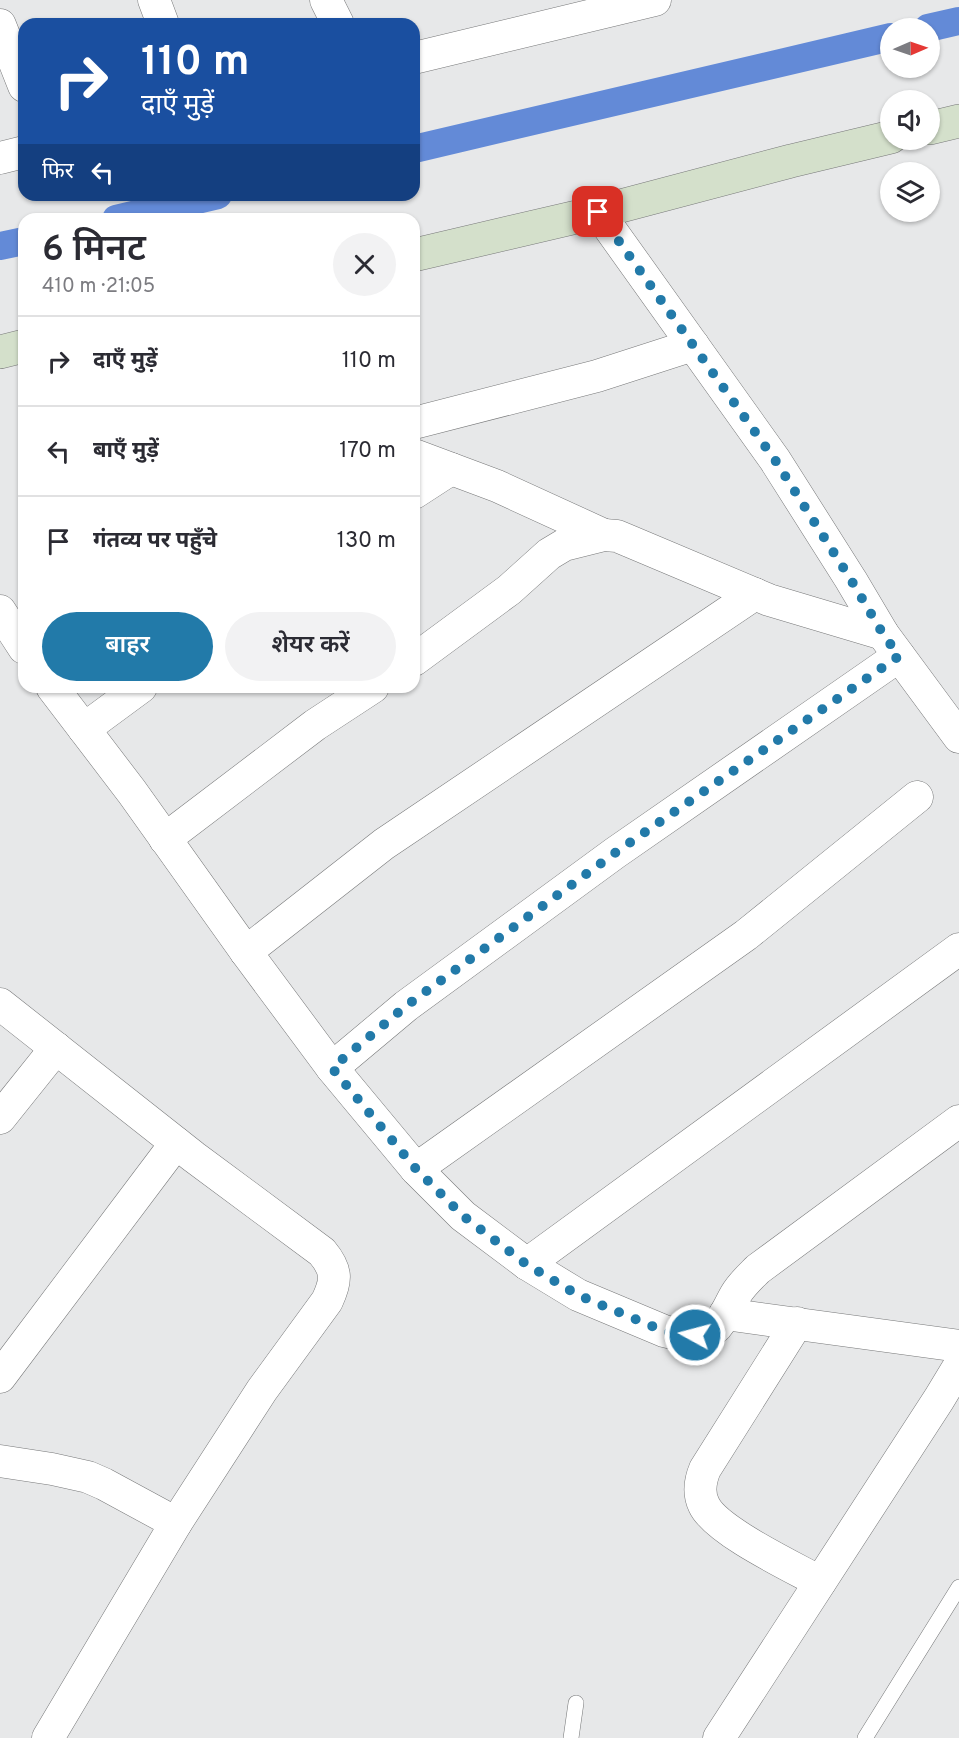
<!DOCTYPE html>
<html lang="hi">
<head>
<meta charset="utf-8">
<style>
	:root { --surface:#fff; --page:#f2f2f3; --text:#2b2b33; --muted:#7c7c81; --line:#e1e1e2; --accent:#227aa9 }
	body { margin:0; font-family:Overpass,"Noto Sans Devanagari",sans-serif; background:var(--page); color:var(--text); height:100vh; display:flex; flex-direction:column; font-size:22px; white-space:nowrap }
	* { box-sizing:border-box; margin:0 }
	p { font-size:20px; color:var(--muted) }
	.icon { flex:none; width:33px; height:33px; fill:none; stroke:currentColor; stroke-width:2; stroke-linecap:round; stroke-linejoin:round }
	.map { position:relative; flex:1; overflow:hidden }
	.sheet { position:absolute; left:18px; top:213px; width:402px; height:480px; display:flex; flex-direction:column; background:var(--surface); border-radius:18px; box-shadow:0 2px 4px #0004 }
	.sheet>* { flex:none }
	.banner { position:absolute; left:18px; top:18px; width:402px; height:183px; border-radius:18px; box-shadow:0 2px 4px #0004; background:#1a4fa0; color:#fff; overflow:hidden }
	.needle { width:39px; rotate:88deg }
	.controls { position:absolute; left:880px; top:18px; display:grid; gap:12px }
	.controls a { display:grid; place-items:center; width:60px; height:60px; border-radius:50%; background:var(--surface); box-shadow:0 2px 4px #0004; font-size:30px }
	.pin { position:absolute; display:grid; place-items:center; width:51px; height:51px; color:#fff; margin:-26px; border-radius:12px; box-shadow:0 3px 9px #0006 }
	.me { position:absolute; width:66px; margin:-33px; rotate:277deg; stroke-linejoin:round; filter:drop-shadow(0 0 4px #0008) }
	.turn { display:flex; align-items:center; gap:21px; height:126px; padding:0 24px; font-size:27px }
	.turn .icon { width:78px; height:78px; stroke-width:2.5 }
	.turn b { display:block; font-size:42px; line-height:51px }
	.then { display:flex; align-items:center; height:57px; padding:0 24px; background:#0003; gap:12px; font-size:22px }
	.round { display:grid; place-items:center; flex:none; width:63px; height:63px; border-radius:32px; background:var(--page) }
	.head { display:flex; align-items:center; justify-content:space-between; height:102px; padding:0 24px }
	h1 { font-size:36px; font-weight:600; line-height:45px }
	.action { display:flex; gap:12px; margin-top:auto; padding:12px 24px }
	.action a { flex:1; height:69px; border-radius:36px; background:var(--accent); color:#fff; font-size:24px; font-weight:600; line-height:69px; text-align:center }
	.action a+a { background:var(--page); color:var(--text) }
	ul { padding:0; list-style:none }
	li { display:flex; align-items:center; gap:18px; height:90px; padding:0 24px; border-top:2px solid var(--line) }
	li div { flex:1 }
	li b { display:block; font-size:22px }
	li em { font-style:normal }
	.map>svg:first-child { display:block }
	.lines { fill:none; stroke-linecap:round; stroke-linejoin:round }
	.canal { stroke:#638ad7; stroke-width:28 }
	.lane-casing { stroke:#777879; stroke-width:16 }
	.street-casing { stroke:#777879; stroke-width:33 }
	.secondary-casing { stroke:#777879; stroke-width:34 }
	.lane { stroke:#fff; stroke-width:15 }
	.street { stroke:#fff; stroke-width:32 }
	.secondary { stroke:#d4e0cb; stroke-width:33 }
	.route { stroke:#227aa9; stroke-width:10; stroke-dasharray:0 18 }
</style>
</head>
<body>
<div class="map">
<svg width="959" height="1738" viewBox="0 0 959 1738">
	<rect width="100%" height="100%" fill="#e7e8e9"/>
	<g class="lines">
		<g class="canal">
			<path d="M928,28L959,21"/>
			<path d="M414,149L891,37"/>
			<path d="M116,219L218,195"/>
			<path d="M0,246L24,241"/>
		</g>
		<g class="lane-casing">
			<g id="lane">
				<path d="M571,1738L576,1703"/>
				<path d="M865,1738L959,1587"/>
			</g>
		</g>
		<g class="street-casing">
			<g id="street">
				<path d="M154,0L163,24"/>
				<path d="M326,0L338,24"/>
				<path d="M0,25L24,86"/>
				<path d="M414,58L655,0"/>
				<path d="M0,158L24,152"/>
				<path d="M598,212L775,460L851,580L883,634L959,737"/>
				<path d="M414,423L597,376L693,345"/>
				<path d="M414,455L497,486L604,535"/>
				<path d="M414,493L451,469"/>
				<path d="M0,611L24,648"/>
				<path d="M414,660L509,590L549,554L564,545L604,535L617,536L629,541L769,600L883,634"/>
				<path d="M52,687L132,792L246,952L332,1068L416,1169L463,1216L527,1264L578,1295L664,1331C679,1335 704,1340 717,1326C725,1317 730,1304 736,1294C742,1284 750,1277 758,1269L959,1121"/>
				<path d="M84,729L141,687"/>
				<path d="M165,839L315,725L373,687"/>
				<path d="M246,952L384,844L755,594"/>
				<path d="M0,1004L194,1157L322,1252C337,1270 337,1280 327,1301L262,1390L176,1523L48,1738"/>
				<path d="M332,1068L406,1006L615,853L899,656"/>
				<path d="M0,1118L56,1048"/>
				<path d="M416,1169L746,935L917,797"/>
				<path d="M527,1264L959,949"/>
				<path d="M725,1314L959,1346"/>
				<path d="M797,1323L705,1469C700,1481 698,1493 704,1505C716,1531 793,1567 820,1582"/>
				<path d="M0,1377L176,1143"/>
				<path d="M0,1461L52,1469L88,1477L104,1484L176,1523"/>
				<path d="M719,1738L939,1399L959,1366"/>
			</g>
		</g>
		<g class="secondary-casing">
			<g id="secondary">
				<path d="M930,128L959,121"/>
				<path d="M414,255L598,212L791,161L891,137"/>
				<path d="M0,352L24,346"/>
			</g>
		</g>
		<use href="#lane" class="lane"/>
		<use href="#street" class="street"/>
		<use href="#secondary" class="secondary"/>
	</g>
	<g class="lines">
		<path class="route" d="M598,212L775,460L851,580L883,634L899,656L615,853L406,1006L332,1068L416,1169L463,1216L526,1264L578,1295L599,1304L664,1331L677,1334L695,1335"/>
	</g>
</svg>
<div class="controls">
<a><svg class="needle" viewBox="-14 -14 28 28"><path d="M0-13l5 13h-10z" fill="#e53935"/><path d="M0 13l5-13h-10z" fill="#7c7c81"/></svg></a>
<a><svg class="icon" aria-label="sound" viewBox="0 0 24 24"><path d="M4 9h4l5-4v14l-5-4H4zM17 9q2 3 0 6"/></svg></a>
<a><svg class="icon" aria-label="layers" viewBox="0 0 24 24"><path d="M12 4l9 5-9 5-9-5zM3 14l9 5 9-5"/></svg></a>
</div>
<div class="pin" style="left:598px;top:212px;background:#d93025"><svg class="icon" aria-label="arrive" viewBox="0 0 24 24"><path d="M6 21V4h12l-3 4 3 4H6"/></svg></div>
<svg class="me" style="left:695px;top:1335px" viewBox="-20 -20 40 40"><circle r="17" fill="#227aa9" stroke="#fff" stroke-width="3"/><path d="M0-11L8 9 0 5-8 9z" fill="#fff"/></svg>
<div class="banner">
<div class="turn"><svg class="icon" aria-label="right" viewBox="0 0 24 24"><path d="M7 20v-9h11M14 6l5 5-5 5"/></svg><div><b>110 m</b>दाएँ मुड़ें</div></div>
<div class="then">फिर<svg class="icon" aria-label="left" viewBox="0 0 24 24"><path d="M17 20v-9H6M10 6l-5 5 5 5"/></svg></div>
</div>
<section class="sheet">
<div class="head"><div><h1>6 मिनट</h1><p>410 m · 21:05</p></div><a class="round"><svg class="icon" aria-label="close" viewBox="0 0 24 24"><path d="M6 6l12 12M18 6L6 18"/></svg></a></div>
<ul>
<li><svg class="icon" aria-label="right" viewBox="0 0 24 24"><path d="M7 20v-9h11M14 6l5 5-5 5"/></svg><div><b>दाएँ मुड़ें</b></div><em>110 m</em></li>
<li><svg class="icon" aria-label="left" viewBox="0 0 24 24"><path d="M17 20v-9H6M10 6l-5 5 5 5"/></svg><div><b>बाएँ मुड़ें</b></div><em>170 m</em></li>
<li><svg class="icon" aria-label="arrive" viewBox="0 0 24 24"><path d="M6 21V4h12l-3 4 3 4H6"/></svg><div><b>गंतव्य पर पहुँचे</b></div><em>130 m</em></li>
</ul>
<div class="action"><a>बाहर</a><a>शेयर करें</a></div>
</section>
</div>
</body>
</html>
